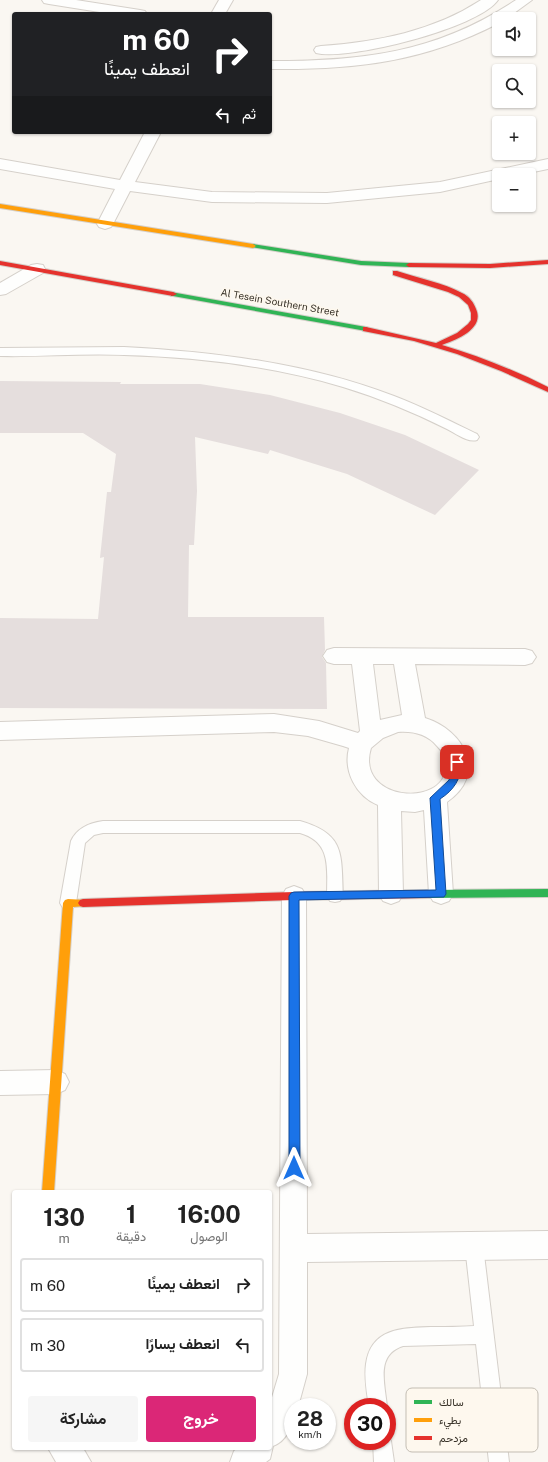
<!DOCTYPE html>
<html lang="ar">
<head>
<meta charset="utf-8">
<style>
	:root { --surface:#fff; --page:#f6f6f6; --text:#222; --muted:#767676; --line:#e0e0e0; --accent:#db2777 }
	body { margin:0; font-family:"Public Sans",Vazirmatn,sans-serif; background:var(--page); color:var(--text); direction:rtl; height:100vh; display:flex; flex-direction:column; font-size:15px; white-space:nowrap }
	* { box-sizing:border-box; margin:0 }
	p { font-size:13px; color:var(--muted) }
	.icon { flex:none; width:22px; height:22px; fill:none; stroke:currentColor; stroke-width:2; stroke-linecap:round; stroke-linejoin:round }
	.map { position:relative; flex:1; overflow:hidden; direction:ltr }
	.drawer { position:absolute; left:12px; top:1190px; width:260px; height:260px; display:flex; flex-direction:column; background:var(--surface); border-radius:4px; box-shadow:0 1px 3px #0004; direction:rtl }
	.drawer>* { flex:none }
	.hud { position:absolute; left:12px; top:12px; width:260px; height:122px; border-radius:4px; box-shadow:0 1px 3px #0004; direction:rtl; background:#202124; color:#fff; overflow:hidden }
	.buttons { position:absolute; left:492px; top:12px; display:grid; gap:8px }
	.buttons a { display:grid; place-items:center; width:44px; height:44px; border-radius:4px; background:var(--surface); box-shadow:0 1px 3px #0004; font-size:20px }
	.speed { position:absolute; left:284px; top:1398px; display:flex; gap:8px; font-size:20px; font-weight:700; text-align:center }
	.speed>* { display:grid; place-content:center; width:52px; height:52px; border-radius:50%; background:var(--surface); box-shadow:0 1px 3px #0004; line-height:1 }
	.speed small { font-size:10px; font-weight:400 }
	.speed .limit { border:6px solid #d22; background:#fff; color:#111 }
	.pin { position:absolute; display:grid; place-items:center; width:34px; height:34px; color:#fff; margin:-17px; border-radius:8px; box-shadow:0 2px 6px #0006 }
	.me { position:absolute; width:44px; margin:-22px; rotate:0deg; stroke-linejoin:round; filter:drop-shadow(0 0 3px #0008) }
	.turn { display:flex; align-items:center; gap:14px; height:84px; padding:0 16px; font-size:18px }
	.turn .icon { width:52px; height:52px; stroke-width:2.5 }
	.turn b { display:block; font-size:28px; line-height:34px }
	.then { display:flex; align-items:center; height:38px; padding:0 16px; background:#0003; gap:8px; font-size:15px }
	.eta { display:flex; justify-content:space-evenly; align-items:center; height:68px; text-align:center }
	.eta b { font-size:24px; font-weight:700; line-height:28px }
	.cta { display:flex; gap:8px; margin-top:auto; padding:8px 16px }
	.cta a { flex:1; height:46px; border-radius:4px; background:var(--accent); color:#fff; font-size:16px; font-weight:700; line-height:46px; text-align:center }
	.cta a+a { background:var(--page); color:var(--text) }
	ul { padding:0; list-style:none }
	li { display:flex; align-items:center; gap:12px; height:54px; margin:0 8px 6px; padding:0 8px; border:2px solid var(--line); border-radius:4px }
	li div { flex:1 }
	li b { display:block; font-size:15px }
	li em { font-style:normal }
	.map>svg:first-child { display:block }
	.building { fill:#e5dedd }
	.lines { fill:none; stroke-linecap:round; stroke-linejoin:round }
	.lane-casing { stroke:#d5d0ca; stroke-width:2 }
	.street-casing { stroke:#d5d0ca; stroke-width:2 }
	.fast-casing { stroke:#d5d0ca; stroke-width:2 }
	.slow-casing { stroke:#d5d0ca; stroke-width:2 }
	.jam-casing { stroke:#d5d0ca; stroke-width:2 }
	.lane { fill:#fefefd; fill-rule:evenodd }
	.street { fill:#fefefd; fill-rule:evenodd }
	.fast { fill:#30b455; fill-rule:evenodd }
	.slow { fill:#ff9f0a; fill-rule:evenodd }
	.jam { fill:#e5322d; fill-rule:evenodd }
	.route { fill:#1a73e8; stroke:#114b97 }
	.labels { text-anchor:middle; dominant-baseline:central; stroke-width:3; stroke-linejoin:round; paint-order:stroke }
	.far-street-label { font-size:10px; fill:#393329; stroke:#fef8ee }
	.key { fill:#fef8ee; stroke:#c3bdb3; stroke-width:1 }
	.key-label { font-size:11px; fill:#393329 }
</style>
</head>
<body>
<div class="map">
<svg width="548" height="1462" viewBox="0 0 548 1462">
	<rect width="100%" height="100%" fill="#faf7f2"/>
	<path class="building" d="M0,381L121,382L120,384H200L270,395L340,413L405,435L479,470L435,515L347,474L305,461L270,450L268,454L195,437L197,491L194,545H189L188,617H324L325,650L322,657L326,663L327,709L0,708V618L98,619L104,557L100,558L107,492H111L116,454L83,433H0Z"/>
	<g class="lines">
		<g class="lane-casing">
			<g id="lane">
				<path d="M124,347C216,352 308,363 394,396C423,407 450,421 477,434L479,437L477,440C468,443 455,433 447,429C413,412 379,398 343,387C272,366 198,357 124,355C83,353 41,357 0,356V348Z"/>
				<path d="M103,821H300C346,834 341,855 343,896L340,901L335,902L330,901L327,896C327,869 332,842 300,833H103L94,835L85,843L76,903L73,908L68,909L63,908L60,903L71,841C77,828 89,823 103,821Z"/>
				<path d="M474,1237L480,1240L483,1246L509,1462H489L476,1344L403,1346C375,1355 385,1384 387,1407V1408L369,1407C367,1393 364,1378 366,1364C371,1328 402,1328 431,1327C445,1327 460,1327 474,1326L465,1246L468,1240Z"/>
				<path d="M387,1434L391,1441L394,1462H374L373,1441H387Z"/>
			</g>
		</g>
		<g class="street-casing">
			<g id="street">
				<path d="M42,0H76L140,10L145,11L147,14H112L49,4L44,3Z"/>
				<path d="M219,0H233L225,14H211Z"/>
				<path d="M481,0H498C479,28 348,61 316,53L314,50L316,47L321,46C377,42 434,31 481,0Z"/>
				<path d="M516,0H532L506,19H499V23C424,62 354,70 270,69V61C363,61 436,53 516,0Z"/>
				<path d="M145,132H161L135,182L212,192L327,193L440,182L548,159V169L519,175H499V179L440,192L327,203L212,202L130,191L113,224L111,227L105,229L99,227L97,224L115,189L0,169V159L120,180Z"/>
				<path d="M37,264L43,265L45,269L43,273L6,294L0,295V283L31,265Z"/>
				<path d="M334,648L525,649L532,651L536,657L532,663L525,665L415,664L425,718C464,730 488,774 447,802L453,894L449,901L441,904L433,901L429,894L424,810L415,812L401,811L403,894L399,901L391,904L383,901L379,894L378,805C356,796 343,771 349,748L343,746L308,736L274,732L0,740V722L274,714L319,721L358,733L360,731L352,664H334L327,662L323,656L327,650ZM373,664H394L402,715L380,720ZM398,732C413,731 427,734 437,746C443,752 447,759 446,768C443,808 355,801 371,748L383,738Z"/>
				<path d="M294,886L302,889L306,896L307,1234L548,1231V1259L307,1262V1374L298,1407H293C293,1422 289,1440 273,1446L270,1459L266,1462H230L234,1451L238,1448H270V1404L279,1374L282,896L286,889Z"/>
				<path d="M56,1070L65,1074L69,1082L65,1090L56,1094L0,1095V1071Z"/>
				<path d="M48,1448H83L91,1462H56Z"/>
			</g>
		</g>
		<g class="fast-casing">
			<g id="fast">
				<path d="M253,244L361,261L409,263L412,265L409,267L361,265L251,247L250,246Z"/>
				<path d="M171,292L366,327L370,329L366,331L173,296H171Z"/>
				<path d="M548,889V897L428,898L425,897L423,894L425,891L428,890Z"/>
			</g>
		</g>
		<g class="slow-casing">
			<g id="slow">
				<path d="M0,204L253,244L256,246L253,248L0,208Z"/>
				<path d="M68,899L86,900L88,903L86,906L73,907L54,1192H42L63,903L65,900Z"/>
			</g>
		</g>
		<g class="jam-casing">
			<g id="jam">
				<path d="M548,260V264L490,268L409,267L406,265L409,263L490,264Z"/>
				<path d="M0,261L173,292L177,294L173,296L0,265Z"/>
				<path d="M393,271H397C418,278 444,283 462,293C469,296 474,303 476,309C485,329 456,340 442,345C479,356 514,370 548,387V392L501,371L457,354L414,341L363,331V327H366L436,343L457,333L468,324L471,320V313L468,305L459,297L448,292L393,275Z"/>
				<path d="M428,890L431,891L433,894L431,897L428,898L294,900L83,907L80,906L78,903L80,900L83,899L294,892Z"/>
			</g>
		</g>
		<use href="#lane" class="lane"/>
		<use href="#street" class="street"/>
		<use href="#fast" class="fast"/>
		<use href="#slow" class="slow"/>
		<use href="#jam" class="jam"/>
	</g>
	<path class="route" d="M457,758L462,762C461,779 454,790 440,799L446,894L444,897L299,900L300,1168L298,1171L294,1173L290,1171L289,1168V896L291,893L294,892L436,890L430,798L449,780L452,772V762Z"/>
	<g class="labels">
		<g class="far-street-label">
			<text transform="translate(280 302) rotate(10)">Al Tesein Southern Street</text>
		</g>
	</g>
	<rect x="406" y="1388" width="132" height="64" rx="6" class="key"/>
	<rect x="414" y="1400" width="18" height="4" fill="#30b455"/>
	<rect x="414" y="1418" width="18" height="4" fill="#ff9f0a"/>
	<rect x="414" y="1436" width="18" height="4" fill="#e5322d"/>
	<g class="key-label">
		<text x="439" y="1406">سالك</text>
		<text x="439" y="1424">بطيء</text>
		<text x="439" y="1442">مزدحم</text>
	</g>
</svg>
<div class="buttons">
<a><svg class="icon" aria-label="sound" viewBox="0 0 24 24"><path d="M4 9h4l5-4v14l-5-4H4zM17 9q2 3 0 6"/></svg></a>
<a><svg class="icon" aria-label="search" viewBox="0 0 24 24"><circle cx="10" cy="10" r="6"/><path d="M15 15l6 6"/></svg></a>
<a>+</a>
<a>−</a>
</div>
<div class="speed"><div>28<small>km/h</small></div><div class="limit">30</div></div>
<div class="pin" style="left:457px;top:762px;background:#d93025"><svg class="icon" aria-label="arrive" viewBox="0 0 24 24"><path d="M6 21V4h12l-3 4 3 4H6"/></svg></div>
<svg class="me" style="left:294px;top:1168px" viewBox="-20 -20 40 40"><path d="M0-17L14 15 0 8-14 15z" fill="#1a73e8" stroke="#fff" stroke-width="4"/></svg>
<div class="hud">
<div class="turn"><svg class="icon" aria-label="right" viewBox="0 0 24 24"><path d="M7 20v-9h11M14 6l5 5-5 5"/></svg><div><b>60 m</b>انعطف يمينًا</div></div>
<div class="then">ثم<svg class="icon" aria-label="left" viewBox="0 0 24 24"><path d="M17 20v-9H6M10 6l-5 5 5 5"/></svg></div>
</div>
<section class="drawer">
<div class="eta">
<div><b>16:00</b><p>الوصول</p></div>
<div><b>1</b><p>دقيقة</p></div>
<div><b>130</b><p>m</p></div>
</div>
<ul>
<li><svg class="icon" aria-label="right" viewBox="0 0 24 24"><path d="M7 20v-9h11M14 6l5 5-5 5"/></svg><div><b>انعطف يمينًا</b></div><em>60 m</em></li>
<li><svg class="icon" aria-label="left" viewBox="0 0 24 24"><path d="M17 20v-9H6M10 6l-5 5 5 5"/></svg><div><b>انعطف يسارًا</b></div><em>30 m</em></li>
</ul>
<div class="cta"><a>خروج</a><a>مشاركة</a></div>
</section>
</div>
</body>
</html>
